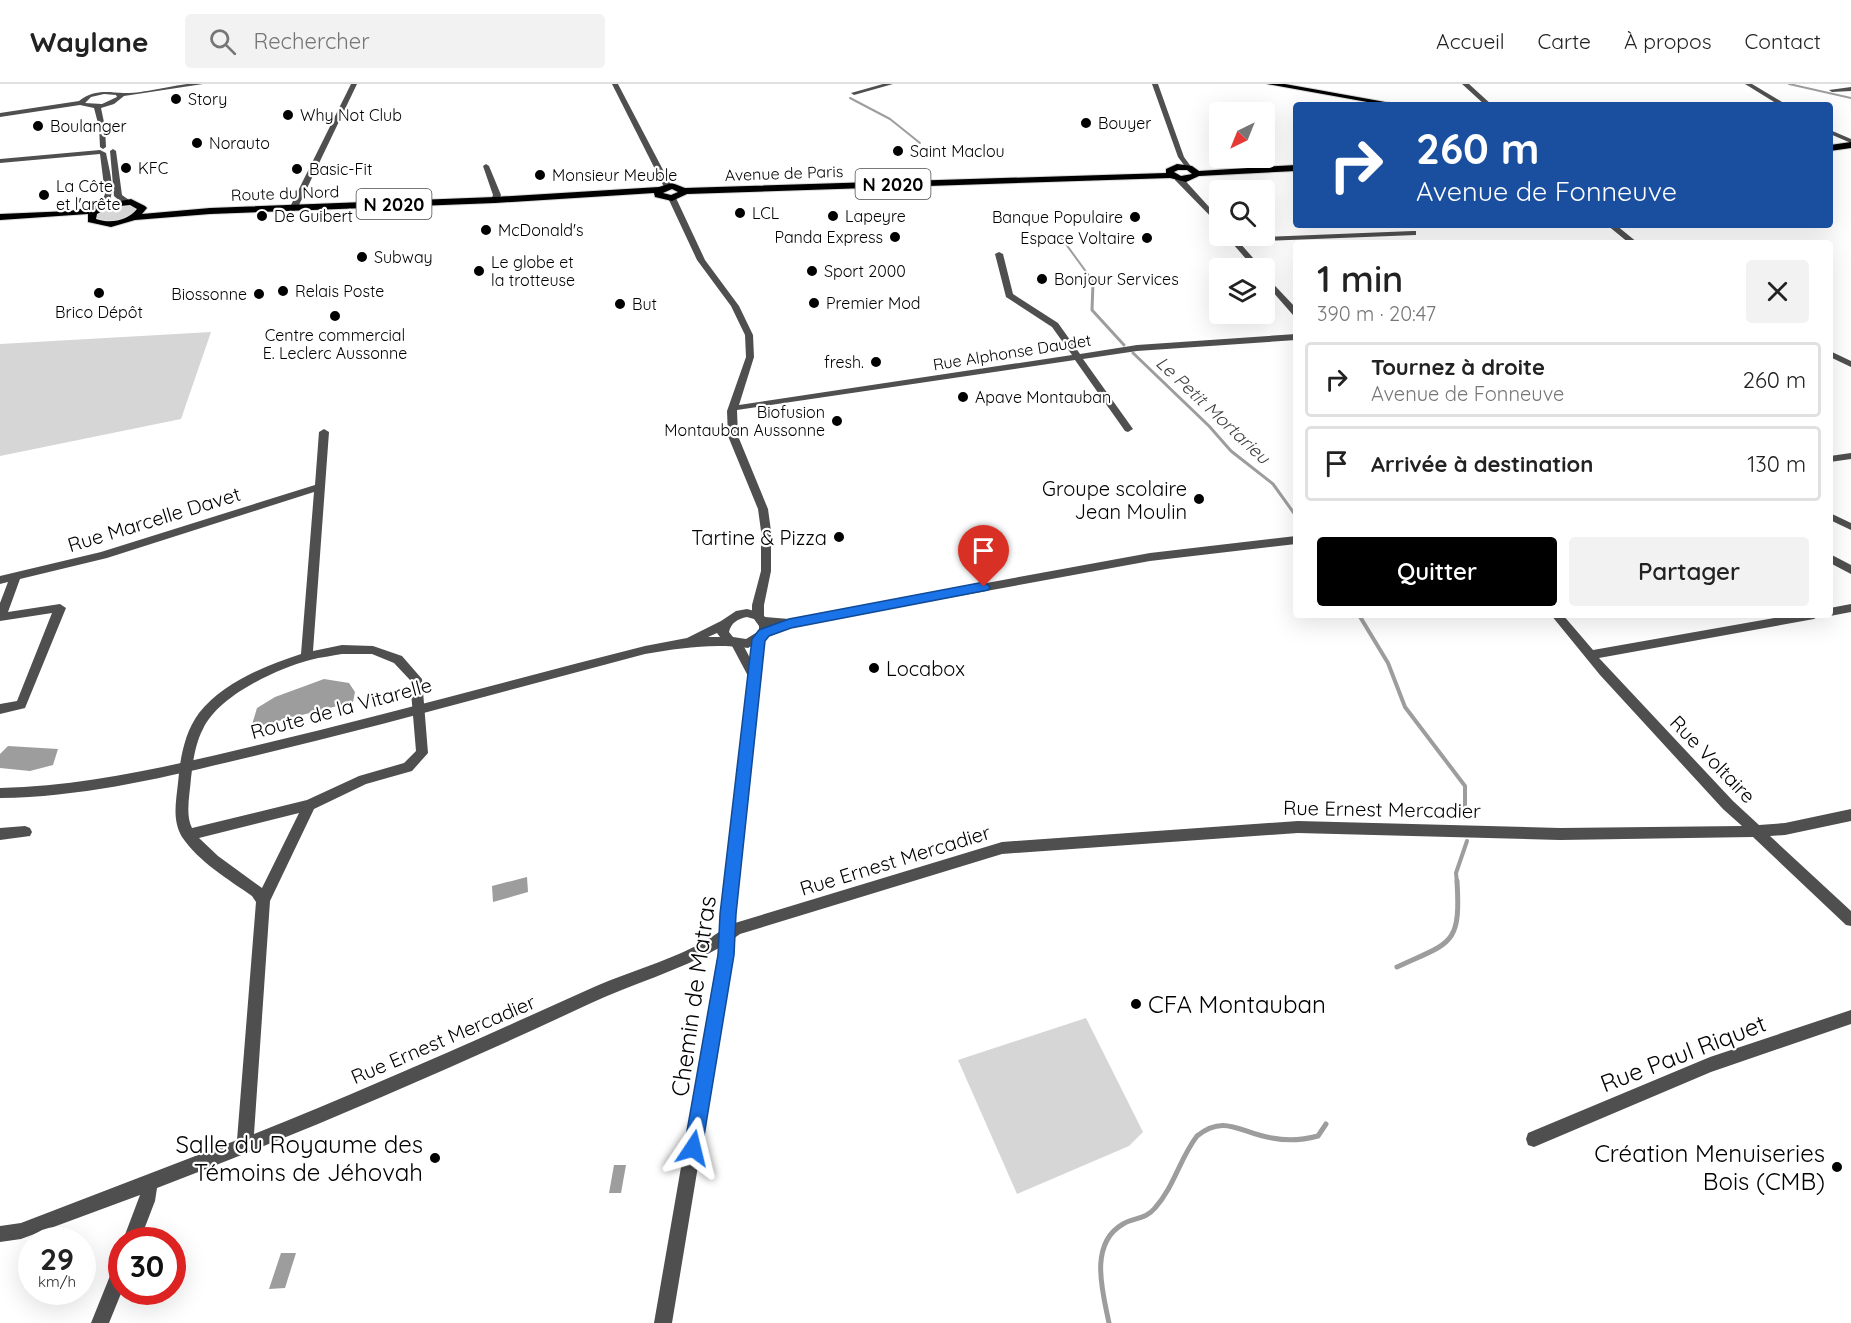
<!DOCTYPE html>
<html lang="fr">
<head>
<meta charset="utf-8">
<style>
	:root { --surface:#fff; --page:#f2f2f2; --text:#222; --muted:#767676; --line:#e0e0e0; --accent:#000 }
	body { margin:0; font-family:Quicksand,sans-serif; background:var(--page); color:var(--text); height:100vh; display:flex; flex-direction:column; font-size:22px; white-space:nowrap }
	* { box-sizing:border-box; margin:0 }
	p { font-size:20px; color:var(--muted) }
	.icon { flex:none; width:33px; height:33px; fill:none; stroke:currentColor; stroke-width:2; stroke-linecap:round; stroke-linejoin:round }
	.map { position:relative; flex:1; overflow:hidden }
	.sheet { position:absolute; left:1293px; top:156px; width:540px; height:378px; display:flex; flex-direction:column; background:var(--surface); border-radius:6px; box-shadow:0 6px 24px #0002 }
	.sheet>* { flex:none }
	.banner { position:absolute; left:1293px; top:18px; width:540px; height:126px; border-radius:6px; box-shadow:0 6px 24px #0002; background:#1a4fa0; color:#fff; overflow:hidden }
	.needle { width:39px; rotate:223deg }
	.buttons { position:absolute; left:1209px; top:18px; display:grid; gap:12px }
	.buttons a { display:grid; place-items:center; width:66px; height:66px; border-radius:6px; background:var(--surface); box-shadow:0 6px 24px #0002; font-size:30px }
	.speed { position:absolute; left:18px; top:1143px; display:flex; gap:12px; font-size:30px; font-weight:700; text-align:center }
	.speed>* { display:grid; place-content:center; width:78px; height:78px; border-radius:50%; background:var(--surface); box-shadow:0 6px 24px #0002; line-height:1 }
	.speed small { font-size:15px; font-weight:400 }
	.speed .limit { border:9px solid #d22; background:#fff; color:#111 }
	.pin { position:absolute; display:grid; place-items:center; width:51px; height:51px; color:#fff; margin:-62px -26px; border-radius:50% 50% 50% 0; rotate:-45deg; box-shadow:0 0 6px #0007 }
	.pin .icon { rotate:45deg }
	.me { position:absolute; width:66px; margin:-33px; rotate:10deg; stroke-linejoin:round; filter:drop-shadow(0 0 4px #0008) }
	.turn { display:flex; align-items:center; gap:21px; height:126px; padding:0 24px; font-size:27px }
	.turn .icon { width:78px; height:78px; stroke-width:2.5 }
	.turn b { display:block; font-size:42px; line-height:51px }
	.round { display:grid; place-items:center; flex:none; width:63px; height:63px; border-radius:6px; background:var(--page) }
	.headline { display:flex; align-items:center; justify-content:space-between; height:102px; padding:0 24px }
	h1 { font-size:36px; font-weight:600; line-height:45px }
	.primary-button { display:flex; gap:12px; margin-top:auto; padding:12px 24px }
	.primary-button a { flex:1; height:69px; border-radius:6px; background:var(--accent); color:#fff; font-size:24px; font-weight:600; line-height:69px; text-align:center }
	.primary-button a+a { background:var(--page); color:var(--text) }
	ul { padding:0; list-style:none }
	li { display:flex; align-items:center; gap:18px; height:75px; margin:0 12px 9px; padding:0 12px; border:3px solid var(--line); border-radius:6px }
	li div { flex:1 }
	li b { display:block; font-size:22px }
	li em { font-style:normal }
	header { display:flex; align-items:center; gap:36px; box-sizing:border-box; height:84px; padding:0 30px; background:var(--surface); border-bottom:2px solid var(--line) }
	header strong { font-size:28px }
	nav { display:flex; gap:33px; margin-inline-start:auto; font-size:21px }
	.search { width:420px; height:54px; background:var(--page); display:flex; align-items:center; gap:15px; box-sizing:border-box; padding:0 21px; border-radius:6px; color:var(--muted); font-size:22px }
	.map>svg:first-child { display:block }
	.green { fill:#d6d6d6 }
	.water { fill:#9d9d9d }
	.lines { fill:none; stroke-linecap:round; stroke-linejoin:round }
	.stream-far3 { stroke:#9d9d9d; stroke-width:2 }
	.stream-far2 { stroke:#9d9d9d; stroke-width:3 }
	.stream-far1 { stroke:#9d9d9d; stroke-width:4 }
	.stream { stroke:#9d9d9d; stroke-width:5 }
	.primary-casing { stroke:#dbdbdb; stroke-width:2 }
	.minor { fill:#4f4f4f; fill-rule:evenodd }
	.tertiary { fill:#4f4f4f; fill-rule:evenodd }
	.primary { fill:#000; fill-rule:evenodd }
	.route { fill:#1a73e8; stroke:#114b97; stroke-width:1.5 }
	.poi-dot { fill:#000; stroke:#fff; stroke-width:2 }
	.labels { text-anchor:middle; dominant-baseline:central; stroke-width:4.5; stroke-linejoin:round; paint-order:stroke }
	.far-poi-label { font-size:16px; fill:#000; stroke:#fff; text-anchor:start }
	.far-street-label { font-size:16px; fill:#000; stroke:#fff }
	.shield { fill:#fff; stroke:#4c4c4c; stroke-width:1.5 }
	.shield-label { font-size:18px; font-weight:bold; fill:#000 }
	.far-water-label { font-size:18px; font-style:italic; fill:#3e3e3e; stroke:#fff }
	.poi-label { font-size:20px; fill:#000; stroke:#fff; text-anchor:end }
	.street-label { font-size:20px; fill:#000; stroke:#fff }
	.near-street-label { font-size:24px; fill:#000; stroke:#fff }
	.near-poi-label { font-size:24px; fill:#000; stroke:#fff; text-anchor:end }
</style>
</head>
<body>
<header>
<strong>Waylane</strong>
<div class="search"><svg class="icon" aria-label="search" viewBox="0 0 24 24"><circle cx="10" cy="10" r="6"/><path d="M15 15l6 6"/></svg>Rechercher</div>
<nav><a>Accueil</a><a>Carte</a><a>À propos</a><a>Contact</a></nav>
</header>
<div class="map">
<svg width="1851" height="1239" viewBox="0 0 1851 1239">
	<rect width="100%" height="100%" fill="#fff"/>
	<g class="green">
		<path d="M131,121L136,124L135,128C124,136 109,141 96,134L97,130L112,122Z"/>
		<path d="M211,248L181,335L0,372V260Z"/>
		<path d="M1086,934L1143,1048L1129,1062L1017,1110L958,976Z"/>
	</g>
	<g class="water">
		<path d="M324,595L349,599L355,608L353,618L251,644L257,624L275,613Z"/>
		<path d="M8,662L58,665L53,681L30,687L0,684V670Z"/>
		<path d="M527,793L528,808L493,818L492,802Z"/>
		<path d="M614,1081H626L621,1109H609Z"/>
		<path d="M281,1169H296L285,1204L269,1205Z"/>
	</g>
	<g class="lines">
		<g class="stream-far3">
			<path d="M1789,0L1851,14"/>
			<path d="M850,14L890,35L920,59"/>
			<path d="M1060,152L1095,200"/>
		</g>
		<g class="stream-far2">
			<path d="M1093,199L1092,226L1124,261"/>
			<path d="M1133,269L1209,342L1231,367L1273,400L1296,432"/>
		</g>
		<g class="stream-far1">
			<path d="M1359,531L1388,579L1405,623L1465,702V734"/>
			<path d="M1457,799L1456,789L1467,757"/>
		</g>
		<g class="stream">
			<path d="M1397,883C1451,858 1461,862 1457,797"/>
			<path d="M1109,1239C1103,1209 1088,1160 1123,1140C1135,1133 1145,1136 1155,1124C1174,1103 1180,1074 1197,1052C1225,1029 1242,1050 1272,1054C1287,1057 1303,1056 1318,1052L1326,1040"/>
		</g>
		<g class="primary-casing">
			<g id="primary">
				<path d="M1267,0H1285L1402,21H1384Z"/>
				<path d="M1851,58V64L1830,67V61Z"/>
				<path d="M1177,80L1192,82L1199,87L1296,81V87L1199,92L1186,98L1170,94L687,110L672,117L655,113L654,109L495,119L210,130L135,136L111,143L88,138V130L0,136V130L70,127L131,115L145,122L147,124L142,130L210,124L495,113L659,103L672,99L685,104L1166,89V85ZM1178,86H1187L1192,90L1181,92L1174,88ZM672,105L678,108L671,111L663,109ZM130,121L137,125C127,137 111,140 96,135L97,130L110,123Z"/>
			</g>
		</g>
		<g class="minor">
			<path d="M187,0H203L124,12L114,20L101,24L105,43L106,63L103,65L100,63L99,43L94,24L80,21L0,33V29L79,17C94,5 107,8 124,9C139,10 170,2 187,0ZM104,10L116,11L117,13L102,20L85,19L91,13Z"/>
			<path d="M351,0H357L298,123L291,125L290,123Z"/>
			<path d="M612,0H618L672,103L671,105L664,103Z"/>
			<path d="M883,0H893L854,11L851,9Z"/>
			<path d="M1152,0H1158L1184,73L1192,84L1191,85H1187L1178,73Z"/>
			<path d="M1462,0H1469L1492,21H1485Z"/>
			<path d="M1745,0H1752L1787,21H1779Z"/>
			<path d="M1851,3V7L1832,8L1829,6Z"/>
			<path d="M1830,46L1851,55V59L1830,50Z"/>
			<path d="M113,65L116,67L122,111L129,116V120H123L114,112L110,67Z"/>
			<path d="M100,66L106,69C109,86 119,114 103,125L99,123L105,110L100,70L0,79V75Z"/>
			<path d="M486,80L489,82L501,111L498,118L491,116L493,111L483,82Z"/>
			<path d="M1175,92H1181L1220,135V142L1175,96Z"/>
			<path d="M669,112L676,114L705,176L739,222L753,251L754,273L739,321L1072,271L1052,243L1006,213L995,170L999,168L1003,170L1013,210L1058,239L1080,270L1137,261L1296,250V256L1137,267L1083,275L1133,345L1128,348L1125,347L1075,276L737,326L738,352L768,425L771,447V487L764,521V532L758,536L752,532V521L761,487V447L758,425L728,352L727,327L746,273L745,251L731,222L697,176L668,114Z"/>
			<path d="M1413,147H1416V151L1239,158L1262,184H1254L1226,152H1234L1236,154Z"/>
			<path d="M1264,190L1296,224V232L1293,231L1264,198Z"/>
			<path d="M324,345L329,348L313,567L342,561L373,562L402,572L422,595L428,669L412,687L366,700L314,725L270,817L254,1050C369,1004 481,954 594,903C635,885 682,874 719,848L748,592L731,560L737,556L741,557L750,574L752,555L758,551L764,555L735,839L1002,758L1298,737L1560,744L1742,742L1723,725L1600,591L1551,531H1563L1593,566L1791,531H1820L1814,535L1599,574L1733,717L1759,741L1785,739L1851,725V737L1785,751L1770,752L1851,827V842L1846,841L1753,753L1560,756L1298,749L1002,770L740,850L733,855V871L672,1239H654L719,864C678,887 632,900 589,920C448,986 304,1048 157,1104L155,1117L140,1156H123L140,1111L21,1155L0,1158V1142L21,1139L237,1056L256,818L252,812C228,795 199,778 182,753C172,736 176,718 178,699C180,676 184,649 199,629C224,598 265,582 301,570L314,408L107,474L20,495L8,528L60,520L66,524L25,624L0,630V620L17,617L52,529L0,537V519L8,498L0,500V492L101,468L315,401L319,348ZM342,570H372L394,579L410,596L416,667L404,679L359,692L307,716L192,744C185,730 190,710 191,694C193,678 195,660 203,645C218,612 276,585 310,576C321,573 332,572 342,570ZM299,729L262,804L218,772L199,754Z"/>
			<path d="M1830,429L1851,439V446L1830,436Z"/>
			<path d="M1830,470L1851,481V490L1830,479Z"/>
			<path d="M1851,520V528L1830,532L1827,531H1830V524Z"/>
			<path d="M25,742L30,744L32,748L30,752L0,756V744Z"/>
			<path d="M1851,926V940L1711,988L1534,1063L1528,1061L1526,1055L1528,1049L1710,973Z"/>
			<path d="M122,1175V1207L109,1239H91L116,1177Z"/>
		</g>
		<g class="tertiary">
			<path d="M1607,141H1616L1638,159H1629Z"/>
			<path d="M1830,267L1851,277V283L1830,273Z"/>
			<path d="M1851,369V375L1830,378V372Z"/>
			<path d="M1296,452V460L1150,477L789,543L771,542L768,552L748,564C713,559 680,564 645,570C515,604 385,641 254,672C170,692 87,713 0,714V704C87,702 170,682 254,662C385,631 515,595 645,562L687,554L721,537L736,527L747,525L762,529L765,533L789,535L1150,469ZM747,533L754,535L759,542V547L746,555L733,553L729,548C731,539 737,535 747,533ZM717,549L720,553H708Z"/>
		</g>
		<use href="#primary" class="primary"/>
	</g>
	<path class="route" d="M984,498L990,503L988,506L791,544L769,552L765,557L736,830L734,871L702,1064L699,1071L693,1073L686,1071L684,1064L718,871L720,830L752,555L759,546L789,535Z"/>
	<g class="poi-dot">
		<circle cx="176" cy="15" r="6"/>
		<circle cx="288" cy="31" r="6"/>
		<circle cx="1086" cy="39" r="6"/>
		<circle cx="38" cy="42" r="6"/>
		<circle cx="197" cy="59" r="6"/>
		<circle cx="898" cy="67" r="6"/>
		<circle cx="126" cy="84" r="6"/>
		<circle cx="297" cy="85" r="6"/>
		<circle cx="540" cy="91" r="6"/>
		<circle cx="44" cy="111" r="6"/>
		<circle cx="740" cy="129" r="6"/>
		<circle cx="262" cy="132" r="6"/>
		<circle cx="833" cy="132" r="6"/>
		<circle cx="1135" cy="133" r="6"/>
		<circle cx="486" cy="146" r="6"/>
		<circle cx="895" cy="153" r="6"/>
		<circle cx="1147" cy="154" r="6"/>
		<circle cx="362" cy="173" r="6"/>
		<circle cx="479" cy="187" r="6"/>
		<circle cx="812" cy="187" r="6"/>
		<circle cx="1042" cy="195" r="6"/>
		<circle cx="283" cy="207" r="6"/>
		<circle cx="99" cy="209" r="6"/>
		<circle cx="259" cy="210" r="6"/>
		<circle cx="814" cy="219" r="6"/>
		<circle cx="620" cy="220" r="6"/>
		<circle cx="335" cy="232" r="6"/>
		<circle cx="876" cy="278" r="6"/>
		<circle cx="963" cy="313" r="6"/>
		<circle cx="837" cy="337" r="6"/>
		<circle cx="1199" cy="415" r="6"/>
		<circle cx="839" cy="453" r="6"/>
		<circle cx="874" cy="584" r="6"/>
		<circle cx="1136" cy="920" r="6"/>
		<circle cx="435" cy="1074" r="6"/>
		<circle cx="1837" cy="1083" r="6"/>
	</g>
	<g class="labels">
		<g class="far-poi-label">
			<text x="188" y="15">Story</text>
			<text x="300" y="31">Why Not Club</text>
			<text x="1098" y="39">Bouyer</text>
			<text x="50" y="42">Boulanger</text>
			<text x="209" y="59">Norauto</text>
			<text x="910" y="67">Saint Maclou</text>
			<text x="138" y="84">KFC</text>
			<text x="309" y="85">Basic-Fit</text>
			<text x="552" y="91">Monsieur Meuble</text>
			<text x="56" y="102">La Côte<tspan x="56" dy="18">et l'arête</tspan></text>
			<text x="752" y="129">LCL</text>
			<text x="274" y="132">De Guibert</text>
			<text x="845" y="132">Lapeyre</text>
			<text x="1123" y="133" text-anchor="end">Banque Populaire</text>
			<text x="498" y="146">McDonald's</text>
			<text x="883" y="153" text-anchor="end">Panda Express</text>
			<text x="1135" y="154" text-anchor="end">Espace Voltaire</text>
			<text x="374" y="173">Subway</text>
			<text x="491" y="178">Le globe et<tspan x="491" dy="18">la trotteuse</tspan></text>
			<text x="824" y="187">Sport 2000</text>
			<text x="1054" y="195">Bonjour Services</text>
			<text x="295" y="207">Relais Poste</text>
			<text x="247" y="210" text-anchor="end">Biossonne</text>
			<text x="826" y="219">Premier Mod</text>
			<text x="632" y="220">But</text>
			<text x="99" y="228" text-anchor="middle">Brico Dépôt</text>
			<text x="335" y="251" text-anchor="middle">Centre commercial<tspan x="335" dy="18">E. Leclerc Aussonne</tspan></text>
			<text x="864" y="278" text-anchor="end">fresh.</text>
			<text x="975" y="313">Apave Montauban</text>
			<text x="825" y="328" text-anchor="end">Biofusion<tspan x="825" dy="18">Montauban Aussonne</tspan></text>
		</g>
		<g class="far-street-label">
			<text transform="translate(784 89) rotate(-2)">Avenue de Paris</text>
			<text transform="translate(285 109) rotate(-2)">Route du Nord</text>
			<text transform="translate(1012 268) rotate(-9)">Rue Alphonse Daudet</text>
		</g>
		<g class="shield">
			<rect x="855.5" y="85" width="75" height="30" rx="4.5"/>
			<rect x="356.5" y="105" width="75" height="30" rx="4.5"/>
		</g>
		<g class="shield-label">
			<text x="893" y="100">N 2020</text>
			<text x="394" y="120">N 2020</text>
		</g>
		<g class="far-water-label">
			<text transform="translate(1213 326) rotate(43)">Le Petit Mortarieu</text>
		</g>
		<g class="poi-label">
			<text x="1187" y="404">Groupe scolaire<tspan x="1187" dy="23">Jean Moulin</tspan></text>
			<text x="827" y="453">Tartine &amp; Pizza</text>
			<text x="886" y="584" text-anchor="start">Locabox</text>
		</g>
		<g class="street-label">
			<text transform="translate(154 435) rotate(-17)">Rue Marcelle Davet</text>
			<text transform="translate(341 624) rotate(-15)">Route de la Vitarelle</text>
			<text transform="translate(1713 675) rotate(46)">Rue Voltaire</text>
			<text transform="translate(1382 725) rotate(1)">Rue Ernest Mercadier</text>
			<text transform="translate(895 776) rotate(-17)">Rue Ernest Mercadier</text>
			<text transform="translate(443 955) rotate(-23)">Rue Ernest Mercadier</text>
		</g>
		<g class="near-street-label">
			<text transform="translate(693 912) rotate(-82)">Chemin de Matras</text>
			<text transform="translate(1683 969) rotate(-21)">Rue Paul Riquet</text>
		</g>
		<g class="near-poi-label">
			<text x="1148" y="920" text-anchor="start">CFA Montauban</text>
			<text x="423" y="1060">Salle du Royaume des<tspan x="423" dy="28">Témoins de Jéhovah</tspan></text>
			<text x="1825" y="1069">Création Menuiseries<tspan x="1825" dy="28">Bois (CMB)</tspan></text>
		</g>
	</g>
</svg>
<div class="buttons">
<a><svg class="needle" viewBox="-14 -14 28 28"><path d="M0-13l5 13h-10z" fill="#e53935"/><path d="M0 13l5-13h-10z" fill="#767676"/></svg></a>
<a><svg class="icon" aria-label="search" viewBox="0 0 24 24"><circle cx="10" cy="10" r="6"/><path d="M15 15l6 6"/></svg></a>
<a><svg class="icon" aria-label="layers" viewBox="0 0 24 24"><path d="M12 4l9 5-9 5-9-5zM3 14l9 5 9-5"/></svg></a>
</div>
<div class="speed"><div>29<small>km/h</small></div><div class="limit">30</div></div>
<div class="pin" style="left:984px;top:503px;background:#d93025"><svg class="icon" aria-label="arrive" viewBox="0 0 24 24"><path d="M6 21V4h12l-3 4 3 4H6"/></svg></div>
<svg class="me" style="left:693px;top:1064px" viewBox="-20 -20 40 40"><path d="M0-17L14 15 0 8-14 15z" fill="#1a73e8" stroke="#fff" stroke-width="4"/></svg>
<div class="banner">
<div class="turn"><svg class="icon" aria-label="right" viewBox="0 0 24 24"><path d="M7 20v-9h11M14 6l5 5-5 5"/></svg><div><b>260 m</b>Avenue de Fonneuve</div></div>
</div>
<section class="sheet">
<div class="headline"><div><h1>1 min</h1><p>390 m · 20:47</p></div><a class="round"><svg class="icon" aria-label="close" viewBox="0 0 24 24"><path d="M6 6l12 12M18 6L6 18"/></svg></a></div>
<ul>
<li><svg class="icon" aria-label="right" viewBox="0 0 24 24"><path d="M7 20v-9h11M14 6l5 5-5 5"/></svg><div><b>Tournez à droite</b><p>Avenue de Fonneuve</p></div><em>260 m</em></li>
<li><svg class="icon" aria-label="arrive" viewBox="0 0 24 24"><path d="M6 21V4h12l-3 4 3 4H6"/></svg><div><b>Arrivée à destination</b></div><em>130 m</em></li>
</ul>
<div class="primary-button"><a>Quitter</a><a>Partager</a></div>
</section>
</div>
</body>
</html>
